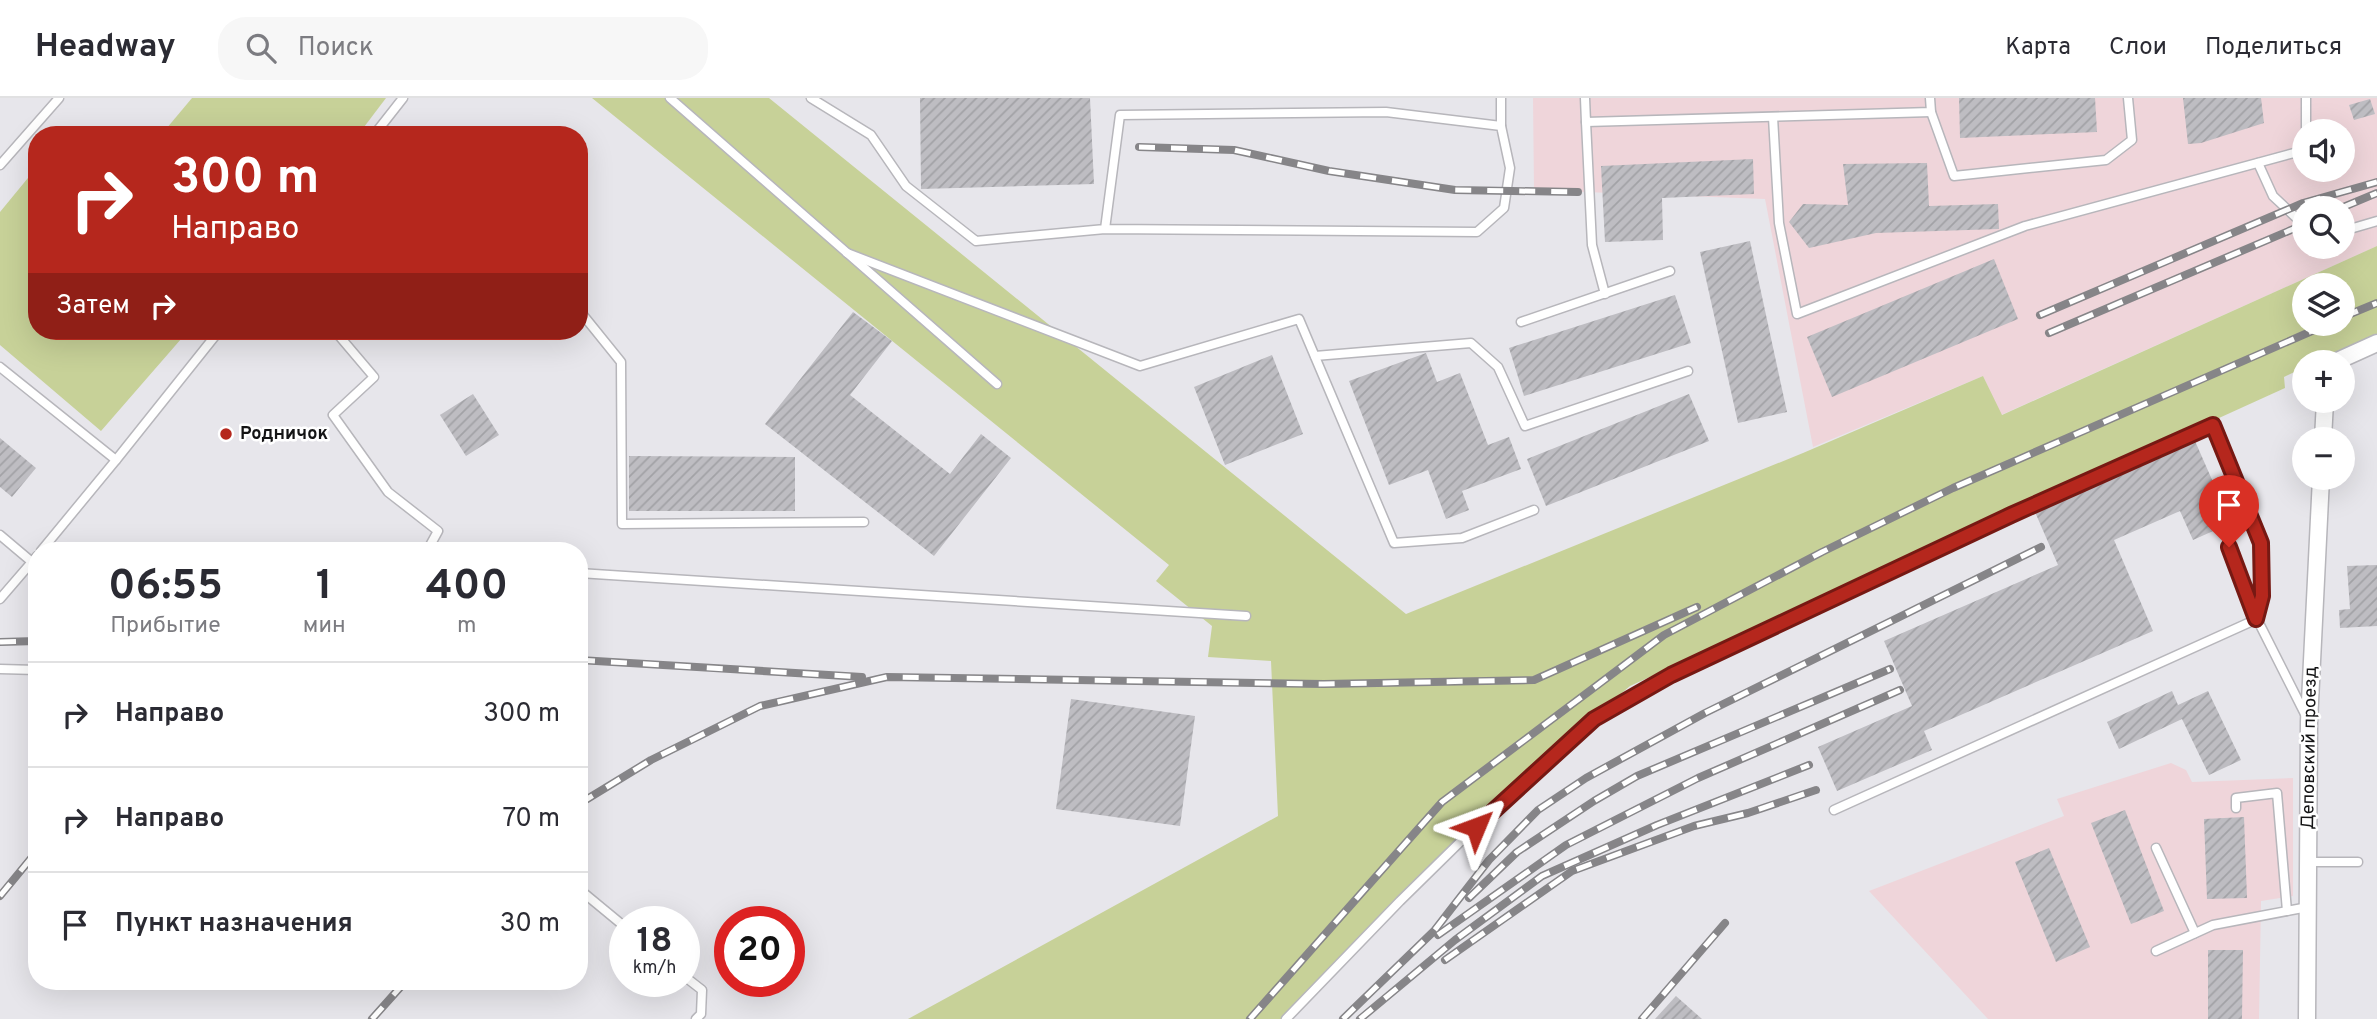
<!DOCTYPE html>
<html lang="ru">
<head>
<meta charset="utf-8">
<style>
	:root { --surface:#fff; --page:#f7f7f7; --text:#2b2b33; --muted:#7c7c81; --line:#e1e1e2 }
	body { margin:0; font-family:Overpass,sans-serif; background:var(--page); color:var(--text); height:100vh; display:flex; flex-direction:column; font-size:26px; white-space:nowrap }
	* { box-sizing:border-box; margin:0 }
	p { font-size:23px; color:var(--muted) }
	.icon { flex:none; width:38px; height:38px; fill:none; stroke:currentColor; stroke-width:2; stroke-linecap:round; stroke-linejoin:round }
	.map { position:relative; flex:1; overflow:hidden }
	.side { position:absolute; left:28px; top:444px; width:560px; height:448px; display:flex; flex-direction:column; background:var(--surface); border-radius:28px; box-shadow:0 7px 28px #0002 }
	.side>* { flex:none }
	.banner { position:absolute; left:28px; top:28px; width:560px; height:214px; border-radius:28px; box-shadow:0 7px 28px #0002; background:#b5271d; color:#fff; overflow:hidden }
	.controls { position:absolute; left:2292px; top:21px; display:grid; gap:14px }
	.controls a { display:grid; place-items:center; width:63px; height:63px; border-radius:50%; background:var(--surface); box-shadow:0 7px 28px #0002; font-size:35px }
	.speed { position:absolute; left:609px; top:808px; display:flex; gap:14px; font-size:35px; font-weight:700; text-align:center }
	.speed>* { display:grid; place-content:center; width:91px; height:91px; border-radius:50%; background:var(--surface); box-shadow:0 7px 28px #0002; line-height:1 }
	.speed small { font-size:18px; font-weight:400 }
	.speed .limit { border:10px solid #d22; background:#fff; color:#111 }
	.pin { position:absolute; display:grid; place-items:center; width:60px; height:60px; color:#fff; margin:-72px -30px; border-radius:50% 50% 50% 0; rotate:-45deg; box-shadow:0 0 7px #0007 }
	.pin .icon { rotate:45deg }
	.me { position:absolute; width:77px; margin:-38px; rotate:46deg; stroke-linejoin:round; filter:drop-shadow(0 0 5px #0008) }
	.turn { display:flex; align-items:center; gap:24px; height:147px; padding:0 28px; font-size:32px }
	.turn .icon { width:91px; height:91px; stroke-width:2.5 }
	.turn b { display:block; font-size:49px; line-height:60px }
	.then { display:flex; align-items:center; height:66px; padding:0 28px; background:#0003; gap:14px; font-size:26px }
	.eta { display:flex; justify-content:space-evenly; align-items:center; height:119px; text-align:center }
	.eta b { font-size:42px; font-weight:700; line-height:49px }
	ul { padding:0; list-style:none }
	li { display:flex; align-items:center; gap:21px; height:105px; padding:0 28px; border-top:2px solid var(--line) }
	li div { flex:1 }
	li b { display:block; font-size:26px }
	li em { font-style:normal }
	header { display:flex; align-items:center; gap:42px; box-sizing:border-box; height:98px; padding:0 35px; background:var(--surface); border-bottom:2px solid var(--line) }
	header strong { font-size:33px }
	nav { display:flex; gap:38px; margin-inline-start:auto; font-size:24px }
	.search { width:490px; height:63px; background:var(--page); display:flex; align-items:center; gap:18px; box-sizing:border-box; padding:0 24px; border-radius:28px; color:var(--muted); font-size:26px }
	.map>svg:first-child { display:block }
	.commercial { fill:#efd5da; fill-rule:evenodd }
	.grass { fill:#c7d198; fill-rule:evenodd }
	.building { fill:url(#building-hatch) }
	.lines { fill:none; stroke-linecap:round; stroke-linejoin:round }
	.service-casing { stroke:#b7b6bb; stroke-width:11 }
	.minor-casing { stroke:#b7b6bb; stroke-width:19 }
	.service { stroke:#fff; stroke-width:8 }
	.minor { stroke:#fff; stroke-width:16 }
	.rail-casing { stroke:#868588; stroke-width:8 }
	.rail { stroke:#fff; stroke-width:5; stroke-dasharray:16; stroke-linecap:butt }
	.route-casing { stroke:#761913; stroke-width:18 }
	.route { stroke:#b5271d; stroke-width:12 }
	.poi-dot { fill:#b5271d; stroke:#fff; stroke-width:2.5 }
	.labels { text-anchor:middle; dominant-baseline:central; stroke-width:5; stroke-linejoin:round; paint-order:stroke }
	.poi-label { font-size:18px; font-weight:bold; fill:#141415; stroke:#fff; text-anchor:start }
	.street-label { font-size:18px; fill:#141415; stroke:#fff }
</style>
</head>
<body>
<header>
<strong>Headway</strong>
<div class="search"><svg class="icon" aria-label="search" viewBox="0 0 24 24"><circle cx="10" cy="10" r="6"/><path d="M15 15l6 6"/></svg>Поиск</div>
<nav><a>Карта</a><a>Слои</a><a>Поделиться</a></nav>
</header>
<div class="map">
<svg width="2377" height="921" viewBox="0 0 2377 921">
	<defs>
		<pattern id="building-hatch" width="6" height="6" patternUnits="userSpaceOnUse" patternTransform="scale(1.75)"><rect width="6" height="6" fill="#bebdc2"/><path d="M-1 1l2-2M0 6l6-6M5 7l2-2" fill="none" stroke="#a2a2a6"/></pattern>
	</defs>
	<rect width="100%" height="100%" fill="#e7e6eb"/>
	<g class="commercial">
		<path d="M1533,0H2377V148L2001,317L1983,278L1813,349L1765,101L1534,92ZM2305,33H2343V72H2305ZM2305,110H2343V149H2305Z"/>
		<path d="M2171,665L2186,672L2192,684L2293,680V798L2261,803L2259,921H1988L1869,793L2064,718L2057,701Z"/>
	</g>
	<g class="grass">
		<path d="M192,0H386L358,37H161Z"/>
		<path d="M592,0H769L1406,516L1803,355L1983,278L2002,317L2377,148V236L2315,264H2305V269L2284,279L2285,290L1630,588L1484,713L1289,921H908L1278,718L1271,563L1208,559L1212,528L1156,483L1169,467ZM2305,187H2343V226H2305Z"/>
		<path d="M37,69V233H188L101,333L0,247V114Z"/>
	</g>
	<g class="building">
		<path d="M920,0H1090L1094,86L921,91Z"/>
		<path d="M1959,0H2095L2097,34L1960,40Z"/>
		<path d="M2183,0H2261L2264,25L2201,45L2188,46Z"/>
		<path d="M2370,1L2375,16L2354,22L2349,7Z"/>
		<path d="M1753,61L1754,96L1662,100L1663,142L1605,144L1601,68Z"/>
		<path d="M1927,65L1929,108L1998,106L1999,131L1876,135L1809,150L1789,124L1803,106L1848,107L1843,66Z"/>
		<path d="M1750,143L1787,314L1738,325L1700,154Z"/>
		<path d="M1994,161L2018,221L1832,299L1807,239Z"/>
		<path d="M1675,197L1691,245L1524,298L1509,250Z"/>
		<path d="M853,214L892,243L850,297L950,376L981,336L1011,360L934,458L765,326Z"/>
		<path d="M1426,255L1437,284L1460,275L1488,347L1509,339L1521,371L1462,393L1469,412L1446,421L1428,372L1389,387L1349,283Z"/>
		<path d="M1272,257L1303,336L1225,367L1194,289Z"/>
		<path d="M473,296L499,337L466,358L440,317Z"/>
		<path d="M1689,296L1709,343L1546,408L1527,361Z"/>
		<path d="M0,340L36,370L12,399L0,389Z"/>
		<path d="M2195,343L2231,425L2193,442L2180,413L2114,442L2153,533L1924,633L1932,652L1837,693L1818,649L1912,608L1884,543L2058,467L2035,414Z"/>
		<path d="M629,358L795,359V413H629Z"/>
		<path d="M2377,467V528L2340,530L2339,512L2350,511L2347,468Z"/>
		<path d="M2172,593L2178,607L2208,593L2241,662L2209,677L2182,621L2119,651L2107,624Z"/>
		<path d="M1071,601L1195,618L1180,728L1056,711Z"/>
		<path d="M2125,712L2164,813L2131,826L2091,725Z"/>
		<path d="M2244,719L2247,800L2207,801L2204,721Z"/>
		<path d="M2049,750L2090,849L2056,864L2015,764Z"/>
		<path d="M2208,852H2243L2242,921H2208Z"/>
		<path d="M1676,898L1702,921H1655Z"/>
	</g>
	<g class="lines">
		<g class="service-casing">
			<g id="service">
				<path d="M670,0L997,286"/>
				<path d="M811,0L871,37L906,88L976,143L1105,131L1477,134L1504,110L1510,70L1501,28L1386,14L1120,17L1105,131"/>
				<path d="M1501,0V28"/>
				<path d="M1585,0L1586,24L1931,14L1930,0"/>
				<path d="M2306,0V33"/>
				<path d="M1931,14L1954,78L2106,62L2132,42L2128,0"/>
				<path d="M1773,19L1779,125L1797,216L2025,128L2305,52"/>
				<path d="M1586,24L1592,147L1605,196"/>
				<path d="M374,37L403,0"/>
				<path d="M2258,65L2273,98L2305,128"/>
				<path d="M0,67L59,0"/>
				<path d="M2343,133L2377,123"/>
				<path d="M847,155L1140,268L1299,221L1394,445L1462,440L1534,412"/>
				<path d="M579,212L621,264L622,426L864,424"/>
				<path d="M1521,224L1670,173"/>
				<path d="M335,233L374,279L333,317L388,394L438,433L427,453"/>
				<path d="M1315,258L1471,245L1498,269L1525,328L1688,273"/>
				<path d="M0,269L116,362L219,233"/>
				<path d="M0,437L32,464"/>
				<path d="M2229,448L2257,521L2306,618"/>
				<path d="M41,453L116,362"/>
				<path d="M579,475L1246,518"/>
				<path d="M0,501L37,458"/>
				<path d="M0,571L37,572"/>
				<path d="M2236,710V700L2277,695L2287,813"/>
				<path d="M2156,750L2195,835"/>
				<path d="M2308,764H2358"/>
				<path d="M579,791L625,829"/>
				<path d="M2156,853L2213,827L2308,809"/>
				<path d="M684,878L702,892L701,916L696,921"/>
				<path d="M1286,921L1400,803L1514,691L1594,621L1671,577L2011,417L2213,327L2261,445L2262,498L2257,521L1834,712"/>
			</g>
		</g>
		<g class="minor-casing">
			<g id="minor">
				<path d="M2335,264L2377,245"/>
				<path d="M2323,341L2325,303"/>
				<path d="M2307,921L2309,624L2321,380"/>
			</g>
		</g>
		<use href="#service" class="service"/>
		<use href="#minor" class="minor"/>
		<g class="rail-casing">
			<g id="rail">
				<path d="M1139,49L1234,52L1329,73L1455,92L1578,94"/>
				<path d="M2341,110L2377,95"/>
				<path d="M2040,217L2303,105L2377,84"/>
				<path d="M2343,219L2377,205"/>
				<path d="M2049,235L2305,126"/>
				<path d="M0,544L37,543"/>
				<path d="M579,562L862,579"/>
				<path d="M579,706L651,662L760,608L878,581L887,579L1324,586L1534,582L1697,509"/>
				<path d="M0,798L37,753"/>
				<path d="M1469,800L1517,754L1594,703L1637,678L1890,571"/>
				<path d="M1438,837L1566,747L1698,680L1900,592"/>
				<path d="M1445,862L1572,773L1694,728L1748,715L1816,692"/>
				<path d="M372,921L405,884"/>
				<path d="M1250,921L1442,704L1664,537L1822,454L1953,390L2328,226"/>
				<path d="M1343,921L1434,833L1489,762L1538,712L1586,680L1705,615L2041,449"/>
				<path d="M1360,921L1455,842L1542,778L1657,727L1809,667"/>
				<path d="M1642,921L1725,825"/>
			</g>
		</g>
		<use href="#rail" class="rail"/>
	</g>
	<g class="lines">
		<g class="route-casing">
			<path id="route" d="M1476,729L1594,621L1671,577L2011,417L2213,327L2261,445L2262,498L2256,521L2229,449"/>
		</g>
		<use href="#route" class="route"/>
	</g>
	<circle class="poi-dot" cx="226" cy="336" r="7"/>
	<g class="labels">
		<g class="poi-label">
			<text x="240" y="336">Родничок</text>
		</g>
		<g class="street-label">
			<text transform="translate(2310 650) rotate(-89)">Деповский проезд</text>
		</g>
	</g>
</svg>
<div class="controls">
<a><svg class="icon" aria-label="sound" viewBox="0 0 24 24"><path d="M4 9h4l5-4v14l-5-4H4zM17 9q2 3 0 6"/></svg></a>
<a><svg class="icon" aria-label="search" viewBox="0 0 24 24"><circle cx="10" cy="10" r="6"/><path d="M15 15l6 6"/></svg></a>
<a><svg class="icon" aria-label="layers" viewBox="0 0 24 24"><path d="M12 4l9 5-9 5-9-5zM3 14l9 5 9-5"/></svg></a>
<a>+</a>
<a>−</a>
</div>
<div class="speed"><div>18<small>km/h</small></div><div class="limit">20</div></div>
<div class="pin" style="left:2229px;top:449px;background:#d93025"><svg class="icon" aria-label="arrive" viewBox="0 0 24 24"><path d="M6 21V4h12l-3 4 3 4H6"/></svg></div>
<svg class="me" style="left:1476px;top:729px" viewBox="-20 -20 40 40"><path d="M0-17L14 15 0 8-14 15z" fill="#b5271d" stroke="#fff" stroke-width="4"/></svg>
<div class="banner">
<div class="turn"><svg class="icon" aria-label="right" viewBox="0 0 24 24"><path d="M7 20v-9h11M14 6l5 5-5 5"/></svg><div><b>300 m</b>Направо</div></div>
<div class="then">Затем<svg class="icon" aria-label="right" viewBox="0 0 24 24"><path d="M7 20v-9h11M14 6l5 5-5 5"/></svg></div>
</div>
<section class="side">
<div class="eta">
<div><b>06:55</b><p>Прибытие</p></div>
<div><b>1</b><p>мин</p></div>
<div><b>400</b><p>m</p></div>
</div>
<ul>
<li><svg class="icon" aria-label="right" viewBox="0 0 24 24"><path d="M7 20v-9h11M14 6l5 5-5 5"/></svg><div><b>Направо</b></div><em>300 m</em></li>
<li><svg class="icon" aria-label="right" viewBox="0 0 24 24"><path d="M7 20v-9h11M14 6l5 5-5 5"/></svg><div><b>Направо</b></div><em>70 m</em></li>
<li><svg class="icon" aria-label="arrive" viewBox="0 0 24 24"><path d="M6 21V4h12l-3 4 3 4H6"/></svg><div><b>Пункт назначения</b></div><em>30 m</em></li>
</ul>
</section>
</div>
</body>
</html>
